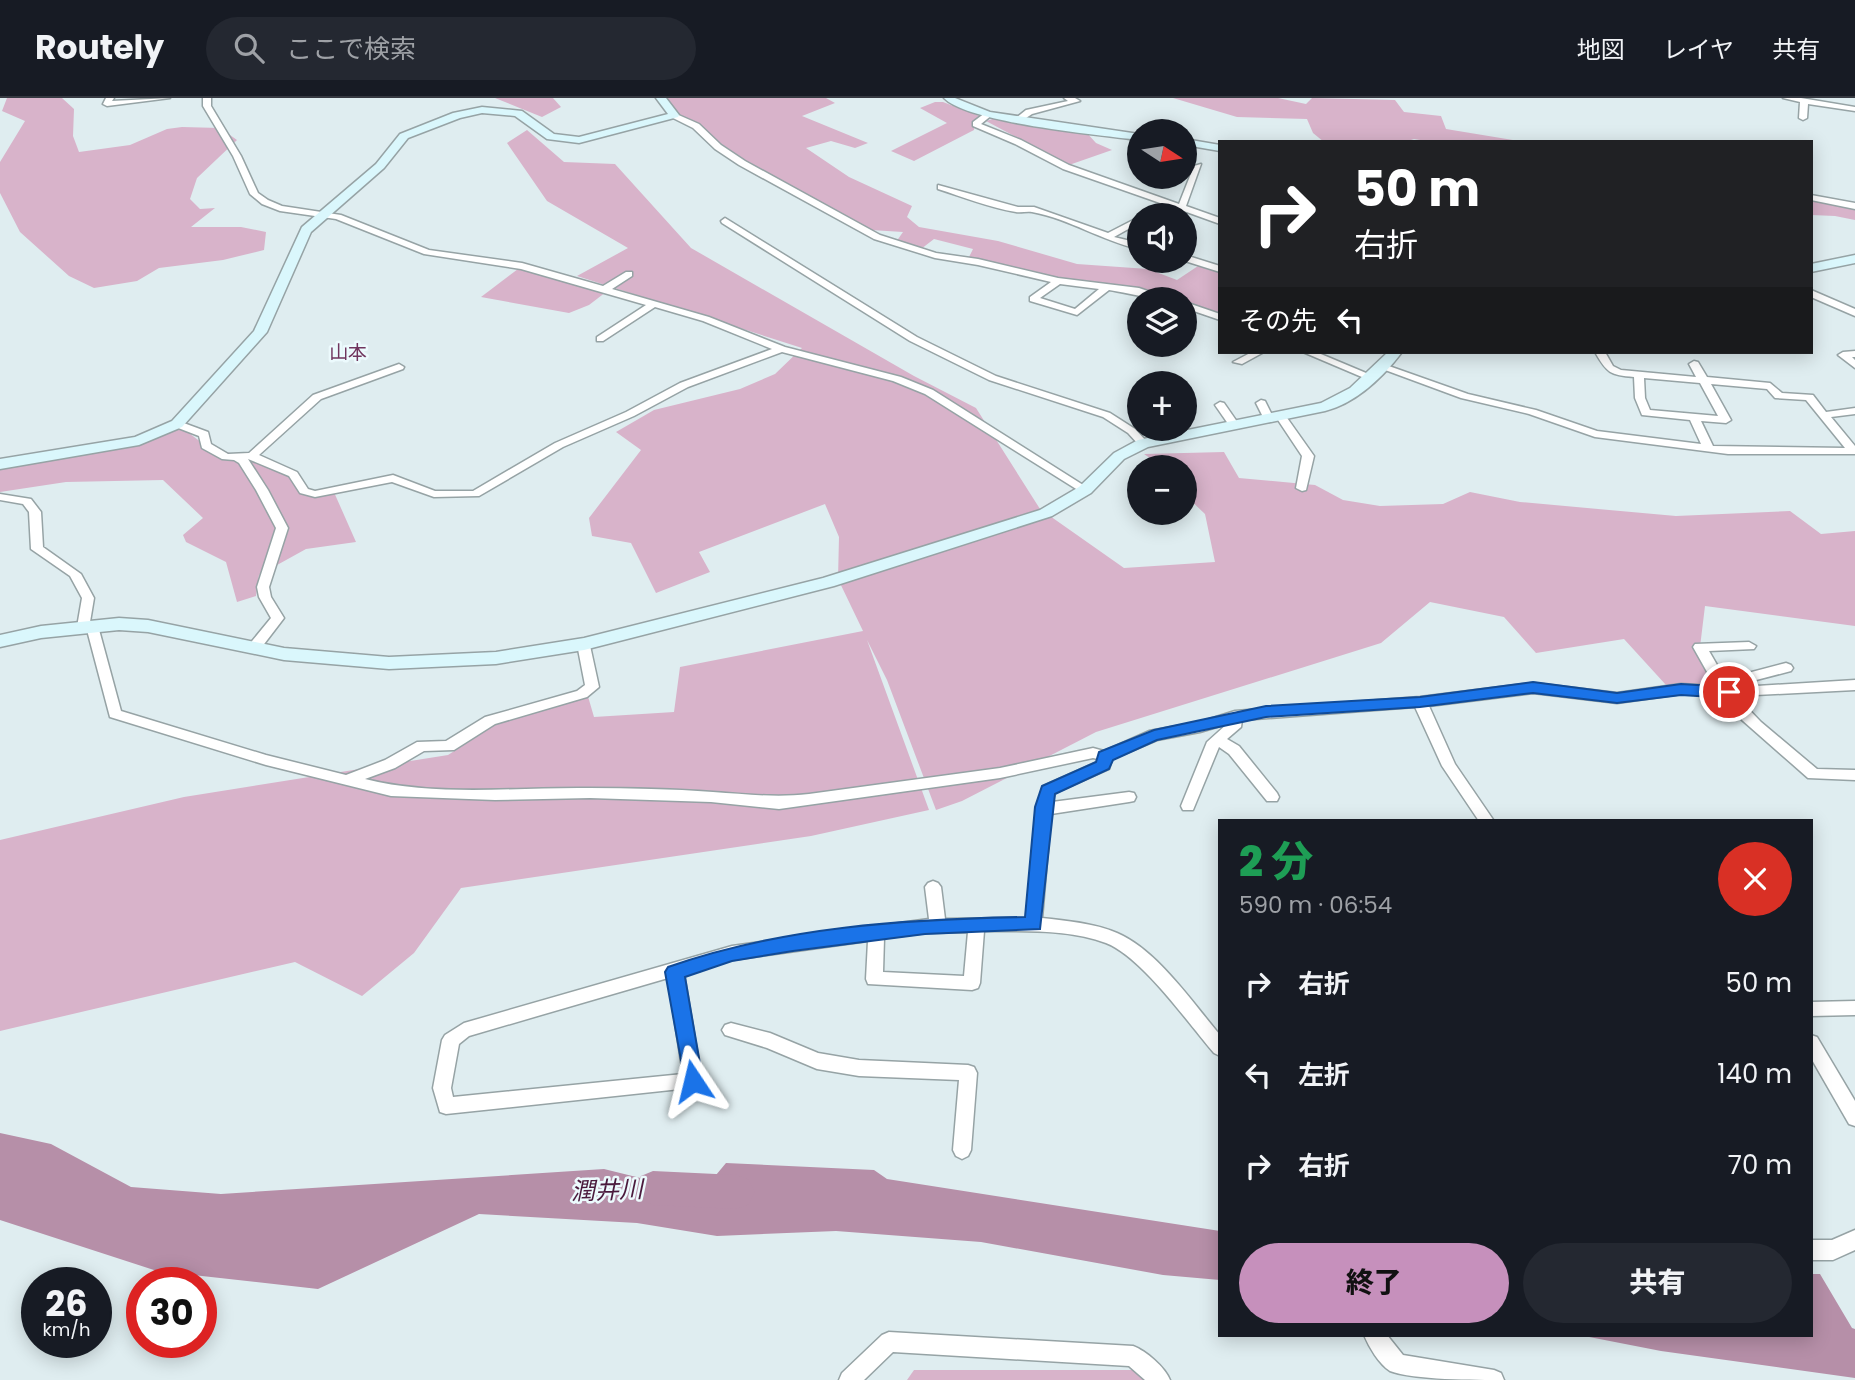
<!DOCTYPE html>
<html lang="ja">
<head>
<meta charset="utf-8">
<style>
	:root { --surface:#171b24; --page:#242831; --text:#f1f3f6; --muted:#9ea1a6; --line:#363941; --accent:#c690bc }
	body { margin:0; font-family:Poppins,"Noto Sans JP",sans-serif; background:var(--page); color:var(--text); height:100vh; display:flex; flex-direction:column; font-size:26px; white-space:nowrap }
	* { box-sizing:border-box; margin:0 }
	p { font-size:23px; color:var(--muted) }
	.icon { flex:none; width:38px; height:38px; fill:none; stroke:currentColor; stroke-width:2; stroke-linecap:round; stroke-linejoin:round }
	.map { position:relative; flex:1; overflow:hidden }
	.panel { position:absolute; left:1218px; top:721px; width:595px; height:518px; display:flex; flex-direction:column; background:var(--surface); border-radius:0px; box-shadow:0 4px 18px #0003 }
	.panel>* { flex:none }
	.top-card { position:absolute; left:1218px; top:42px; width:595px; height:214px; border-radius:0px; box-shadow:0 4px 18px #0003; background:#202124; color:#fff; overflow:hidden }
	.needle { width:46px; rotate:102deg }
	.controls { position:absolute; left:1127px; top:21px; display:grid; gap:14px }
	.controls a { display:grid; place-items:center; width:70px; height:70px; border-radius:50%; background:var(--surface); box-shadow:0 4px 18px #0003; font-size:35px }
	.speed { position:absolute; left:21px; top:1169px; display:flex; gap:14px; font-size:35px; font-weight:700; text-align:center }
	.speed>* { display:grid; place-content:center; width:91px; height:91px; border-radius:50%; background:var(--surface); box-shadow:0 4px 18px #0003; line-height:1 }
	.speed small { font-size:18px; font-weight:400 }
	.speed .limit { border:10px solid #d22; background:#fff; color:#111 }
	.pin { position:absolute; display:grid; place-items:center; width:60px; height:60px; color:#fff; margin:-30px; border:4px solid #fff; border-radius:50%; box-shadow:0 2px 7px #0007 }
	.me { position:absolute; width:77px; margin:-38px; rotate:350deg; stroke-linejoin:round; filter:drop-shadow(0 0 5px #0008) }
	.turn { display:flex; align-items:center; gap:24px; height:147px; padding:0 21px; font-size:32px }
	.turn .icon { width:91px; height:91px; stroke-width:2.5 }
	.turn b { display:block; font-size:49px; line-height:60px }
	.then { display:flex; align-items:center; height:66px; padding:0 21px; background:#0003; gap:14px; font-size:26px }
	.round { display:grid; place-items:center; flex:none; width:74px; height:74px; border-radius:37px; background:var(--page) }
	.head { display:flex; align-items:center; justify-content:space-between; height:119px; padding:0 21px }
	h1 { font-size:42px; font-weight:800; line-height:52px; color:#1e9e55 }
	.action { display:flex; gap:14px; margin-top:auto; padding:14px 21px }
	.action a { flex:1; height:80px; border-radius:42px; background:var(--accent); color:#111; font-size:28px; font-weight:800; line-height:80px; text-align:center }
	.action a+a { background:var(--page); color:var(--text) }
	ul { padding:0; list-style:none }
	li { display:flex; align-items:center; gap:21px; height:91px; padding:0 21px }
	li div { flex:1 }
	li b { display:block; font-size:26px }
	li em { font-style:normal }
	header { display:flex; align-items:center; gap:42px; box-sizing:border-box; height:98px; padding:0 35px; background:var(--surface); border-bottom:2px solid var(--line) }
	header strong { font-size:33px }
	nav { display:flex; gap:38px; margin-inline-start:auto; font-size:24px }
	.search { width:490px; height:63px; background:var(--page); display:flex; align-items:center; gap:18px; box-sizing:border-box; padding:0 24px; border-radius:38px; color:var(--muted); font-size:26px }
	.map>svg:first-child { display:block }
	.green { fill:#d8b3ca }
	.water { fill:#b68fa8 }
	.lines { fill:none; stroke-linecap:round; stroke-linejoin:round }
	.river { fill:#b68fa8; fill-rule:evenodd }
	.street-casing { stroke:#96a3a5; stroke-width:3 }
	.secondary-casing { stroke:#96a3a5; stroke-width:3 }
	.street { fill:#fff; fill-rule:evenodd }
	.secondary { fill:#daf7fc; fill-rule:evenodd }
	.route { fill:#1a73e8; stroke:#114b97; stroke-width:2 }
	.labels { text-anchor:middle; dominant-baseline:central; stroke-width:5; stroke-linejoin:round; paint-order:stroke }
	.far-quarter-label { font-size:19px; fill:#70355e; stroke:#ecfafd }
	.near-water-label { font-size:24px; font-style:italic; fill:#4a193c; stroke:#ecfafd }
</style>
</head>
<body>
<header>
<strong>Routely</strong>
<div class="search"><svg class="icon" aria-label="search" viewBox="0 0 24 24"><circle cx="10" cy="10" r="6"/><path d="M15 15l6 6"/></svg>ここで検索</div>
<nav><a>地図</a><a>レイヤ</a><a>共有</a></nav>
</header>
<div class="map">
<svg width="1855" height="1282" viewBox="0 0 1855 1282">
	<rect width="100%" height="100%" fill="#dfedf0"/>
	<g class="green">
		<path d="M7,0H62L74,11L73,38L79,54L130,47L167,31L182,29L220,30L237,42L197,80L190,101L200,111L215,110L191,129H241L266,134L264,152L223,162L159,170L137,183L94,190L69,178L20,134L0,95V64L25,23L2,13Z"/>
		<path d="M495,0H553L561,9L542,19Z"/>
		<path d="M657,0H826L835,5L802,18L868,45L855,50L831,43L806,50L849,79L912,108L907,119L919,129L998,143L1077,166L1148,171L1177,182L1201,166L1220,172V219L1185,208V201H1161L1126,191L1046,178L969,159L973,151L934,141L921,151L896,144L903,134L871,132L744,62Z"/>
		<path d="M1173,0H1278L1306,6L1312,0L1395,2L1404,14L1441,18L1446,31L1525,44H1432L1414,41L1405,44H1324L1313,35L1307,21L1237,19Z"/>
		<path d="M935,4H943L982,19L975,23L974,32L914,63L891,53L947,25L920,10Z"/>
		<path d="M999,19L1086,34L1096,45L1112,52L1069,67L986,23Z"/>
		<path d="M527,32L564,64L615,66L691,150L914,278L976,310L1040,411L1124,470L1215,464L1205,416L1185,397V369H1163L1144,356L1224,354L1239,380L1315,387L1343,402L1380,408L1443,406L1470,394L1520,404L1676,418L1790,413L1821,436L1855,433V528L1705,508L1700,549L1723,594L1666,587L1624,541L1536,555L1504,519L1430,504L1381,545L1096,634L962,703L936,712L887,582L867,542L929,712L811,738L461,790L414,855L362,898L295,864L0,933V742L184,699L448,657L501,623L587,595L594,619L674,614L680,569L863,533L838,481L839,439L825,406L699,454L710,474L656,495L631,445L592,438L589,420L641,352L616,334L654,312L740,291L775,276L802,250L577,178L628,150L547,103L507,45Z"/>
		<path d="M1811,99L1855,108V122L1835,118L1811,117Z"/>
		<path d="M522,168L606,194L589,207L569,215L481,199Z"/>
		<path d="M177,326L206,348L272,367L315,396L333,392L356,444L306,451L259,477L256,498L237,504L226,464L186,444L183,437L203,420L163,382L66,384L0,394V366L139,343Z"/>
		<path d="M914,1272H1137L1147,1282H907Z"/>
	</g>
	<g class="water">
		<path d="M0,1035L51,1046L131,1089L221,1096L604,1071L701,1095L726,1065L874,1072L887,1081L1220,1133V1182L1163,1177L981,1144L836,1133L717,1138L637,1125L479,1116L318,1191L157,1173L0,1122Z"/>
		<path d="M1811,1176H1820L1852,1230L1855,1231V1280L1661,1253L1579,1237H1811Z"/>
	</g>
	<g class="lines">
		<path class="river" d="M653,1073L737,1077L749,1082L755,1094L749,1106L737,1111L653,1107L641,1102L635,1090L641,1078Z"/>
		<g class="street-casing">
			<g id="street">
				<path d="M106,0H114L112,3L170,0L107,8L103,6Z"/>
				<path d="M203,0H211V8L241,58L258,95L268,102L282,108L341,117L429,152L522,165L603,188L626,174H632V178L612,191L709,219L785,249L901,279L933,292L1091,392L1089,394H1081L925,296L893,283L782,254L688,289L634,318L563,349L479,398L434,399L392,384L315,399L300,395L289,378L248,361L268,392L288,430L269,489L271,499L284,520L258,554H248L246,551L248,548L271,520L259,499L257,489L276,430L256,392L239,365L234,362L222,361L202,350L199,338L173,328V324H181L208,334L211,346L228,356L249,355L313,297L399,266L404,269L403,271L321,301L259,357L297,374L308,391L315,393L393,377L435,393H473L555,345L626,314L680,285L772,251L703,223L655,209L603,243H597V239L646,207L521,171L424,156L336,121L280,113L262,106L250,96L233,58L203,8Z"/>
				<path d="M1064,0H1075L1080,3L1032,16L1023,22L1016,20L1026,12L1068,3Z"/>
				<path d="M1783,0H1801L1855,9V13L1808,6L1807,20L1803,22L1799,20L1800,4Z"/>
				<path d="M674,15L699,26L721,47L745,63L880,137L936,155L978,161L1058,180L1139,190L1171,201C1151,202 1129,195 1109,192L1077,217L1030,203V199L1051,184L978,167L935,160L874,141L739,67L715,51L693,30L671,19L670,17ZM1060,186L1099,191L1075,211L1040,200Z"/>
				<path d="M985,15L992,17L981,26L1021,42L1069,67L1179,106L1194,68L1201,66L1186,108L1220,120V126L1170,108L1154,117H1144L1163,106L1063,71L1015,46L973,28V24Z"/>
				<path d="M938,87L1018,109H1034L1108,135L1139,119V125L1114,139L1139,145V151C1102,143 1070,121 1032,114C1027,113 1021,115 1016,114C990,110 963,99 938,91Z"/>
				<path d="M1811,97L1855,105V111L1811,102Z"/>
				<path d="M725,120L917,239L996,278L1110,315L1135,331L1148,345L1147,347H1139L1128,335L1103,319L989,282L910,243L722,125L721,123Z"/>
				<path d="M1185,157L1220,168V174L1185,163Z"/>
				<path d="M1811,192L1855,211V218L1811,199Z"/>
				<path d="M1185,204L1220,216V222L1185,210Z"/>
				<path d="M1855,253V259H1852L1855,262V270L1838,257L1843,254Z"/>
				<path d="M1252,254H1264L1242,266L1233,264Z"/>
				<path d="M1303,254H1316L1378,280L1369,282Z"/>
				<path d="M1595,254H1605L1613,268L1621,272L1696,279L1689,266L1694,263L1698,264L1707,279L1770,285L1782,295L1813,297L1826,314L1855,310V316L1831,319L1855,348V356H1728L1595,339L1529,316L1461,300L1377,269L1386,267L1468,296L1536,312L1597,333L1701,346L1690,322L1642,317L1635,300L1634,279C1610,277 1607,275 1595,254ZM1644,280L1700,285L1718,318L1650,312L1645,300ZM1711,286L1767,291L1775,300L1806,302L1845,350L1713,348L1701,323L1726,325L1731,322Z"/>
				<path d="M1261,302L1265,303L1274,321L1273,323L1269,324L1264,321L1256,305Z"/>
				<path d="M1220,304L1224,305L1240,328L1239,330H1231L1215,307Z"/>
				<path d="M1281,316L1285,317L1314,358L1306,392L1302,393L1296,390L1302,358L1276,319Z"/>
				<path d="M0,396L31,401L41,414L43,449L81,476L94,500L90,524L97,525L98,528L121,613L266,657L346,677L385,662L417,644L446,643L485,619L577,593L585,587L577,546L584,542L589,543L599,589L587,599L495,626L454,652L424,653L395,670L365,681C436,699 516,689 589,690C630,690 672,691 713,694C745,696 776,700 809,696L1000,670L1093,650L1104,653L1149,633L1200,624L1235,613L1420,599L1533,585L1617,595L1681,586L1715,588L1693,549L1695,546L1749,544L1756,548L1754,551L1709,553L1728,586L1729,580L1786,565L1791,567L1793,570L1791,573L1741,586V589L1855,582V592L1736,598L1761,624L1817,671L1855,672V682L1808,680L1742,622L1721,598L1681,596L1617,605L1533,595L1429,608L1455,666L1494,723H1479L1442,668L1415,609L1242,622L1241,629L1227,641L1239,648L1277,695L1279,699L1277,703H1267L1229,656L1219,649L1193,712H1183L1181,708L1207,644L1227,626L1200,634L1157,642L1112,661L1109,671L1055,695L1052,704L1129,694L1134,695L1136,699L1134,703L1129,704L1051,716L1042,820C1067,823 1094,825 1117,835C1157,852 1192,904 1220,937V958L1214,955C1188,925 1142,859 1106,845C1068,831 1025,833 984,833L980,885L978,890L972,892L868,886L866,881L868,843L732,862L684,876L702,983L699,989L446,1016L440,1014L433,990L442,942L445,937L464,925L732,848L929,821L925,789L928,785L933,783L938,785L941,789L945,821L1027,820L1037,709L1043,688L1097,664L1098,661L1093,660L1000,680L779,711L711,704L590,700L495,702L391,698L266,667L110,619L87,532H78L77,529L82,500L70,478L31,451L29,414L23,406L0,402ZM968,834L964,878L883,874L884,840L925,835ZM668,880L683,976L453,999L451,990L459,946L469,938Z"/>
				<path d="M1855,903V917L1811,918V904Z"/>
				<path d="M731,925L770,935L818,955L859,962L968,967L974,969L977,975L971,1052L968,1058L962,1061L956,1058L953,1052L959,982L859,978L817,971L767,950L725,937L722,932L725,927Z"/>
				<path d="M1811,937L1817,939L1855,1003V1028L1849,1026L1811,960Z"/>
				<path d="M1855,1132V1152L1833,1162H1811V1142H1832Z"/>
				<path d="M889,1234L1133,1248C1146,1253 1165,1269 1170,1282H1145L1129,1268L893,1254L864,1282H839L842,1275L882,1237Z"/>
				<path d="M1364,1237H1387L1403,1257L1494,1272L1501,1275L1504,1282C1476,1282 1413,1282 1390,1273C1379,1266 1369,1249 1364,1237Z"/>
			</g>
		</g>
		<g class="secondary-casing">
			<g id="secondary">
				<path d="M656,0H666L679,17L678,19L579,45L547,41L515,18L482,15L460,20L408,40L384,70L311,134L267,234L182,329L139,347L0,371V361L135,339L172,323L254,233L302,129L376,66L400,36L453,15L482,9L522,13L554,36L579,39L668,16Z"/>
				<path d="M944,0H955L990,14L1139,36V42C1100,37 968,25 944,0Z"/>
				<path d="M1185,41L1220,47V53L1185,47Z"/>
				<path d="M1855,157V165L1811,174V166Z"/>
				<path d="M1388,254H1402C1383,279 1356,305 1325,313L1148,349L1124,361L1091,395L1052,418L834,488L584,552L496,566L389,571L284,562L148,534L119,532L41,540L0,549V537L41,528L119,520L148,522L284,550L389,559L496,554L584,540L823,480L1040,412L1079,389L1114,355L1138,342L1321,305L1350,290Z"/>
			</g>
		</g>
		<use href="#street" class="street"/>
		<use href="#secondary" class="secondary"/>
	</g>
	<path class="route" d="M1533,584L1617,595L1681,586L1729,589L1737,594L1729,600L1681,597L1617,605L1533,595L1420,609L1266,619L1157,642L1113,662L1109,671L1055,696L1040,831L925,836L793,853L732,863L685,879L703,983L700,990L693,992L686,990L665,874L668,869C782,829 905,821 1025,819L1035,709L1042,688L1096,664L1099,654L1154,632L1266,608L1420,599Z"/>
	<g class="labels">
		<g class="far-quarter-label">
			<text x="348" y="254">山本</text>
		</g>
		<g class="near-water-label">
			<text transform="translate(607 1092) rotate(-2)">潤井川</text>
		</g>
	</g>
</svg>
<div class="controls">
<a><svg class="needle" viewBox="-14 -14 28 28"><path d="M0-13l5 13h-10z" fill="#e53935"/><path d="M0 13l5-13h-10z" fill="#9ea1a6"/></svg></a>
<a><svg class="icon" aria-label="sound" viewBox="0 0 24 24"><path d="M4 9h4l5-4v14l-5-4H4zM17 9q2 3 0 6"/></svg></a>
<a><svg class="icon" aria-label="layers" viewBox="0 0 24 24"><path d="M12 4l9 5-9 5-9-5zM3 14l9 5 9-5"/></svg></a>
<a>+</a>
<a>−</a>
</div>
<div class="speed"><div>26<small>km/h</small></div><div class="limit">30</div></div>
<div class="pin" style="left:1729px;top:594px;background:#d93025"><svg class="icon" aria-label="arrive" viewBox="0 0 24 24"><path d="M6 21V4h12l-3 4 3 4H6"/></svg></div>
<svg class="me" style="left:693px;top:983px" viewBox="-20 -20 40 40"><path d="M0-17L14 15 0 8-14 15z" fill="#1a73e8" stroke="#fff" stroke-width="4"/></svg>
<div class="top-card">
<div class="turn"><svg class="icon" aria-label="right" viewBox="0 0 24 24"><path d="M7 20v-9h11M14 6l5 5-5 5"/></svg><div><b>50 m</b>右折</div></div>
<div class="then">その先<svg class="icon" aria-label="left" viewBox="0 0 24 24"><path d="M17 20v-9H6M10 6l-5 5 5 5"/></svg></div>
</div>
<section class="panel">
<div class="head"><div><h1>2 分</h1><p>590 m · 06:54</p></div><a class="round" style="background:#d93025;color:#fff"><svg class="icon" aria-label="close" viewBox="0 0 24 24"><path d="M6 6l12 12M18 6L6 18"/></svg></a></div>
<ul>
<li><svg class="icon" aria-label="right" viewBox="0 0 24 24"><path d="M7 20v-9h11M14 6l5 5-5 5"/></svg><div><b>右折</b></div><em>50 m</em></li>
<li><svg class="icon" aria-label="left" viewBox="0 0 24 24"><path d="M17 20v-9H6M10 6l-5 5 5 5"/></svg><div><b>左折</b></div><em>140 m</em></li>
<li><svg class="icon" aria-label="right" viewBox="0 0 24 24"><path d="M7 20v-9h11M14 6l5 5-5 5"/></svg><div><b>右折</b></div><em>70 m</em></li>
</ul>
<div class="action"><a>終了</a><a>共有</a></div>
</section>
</div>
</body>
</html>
